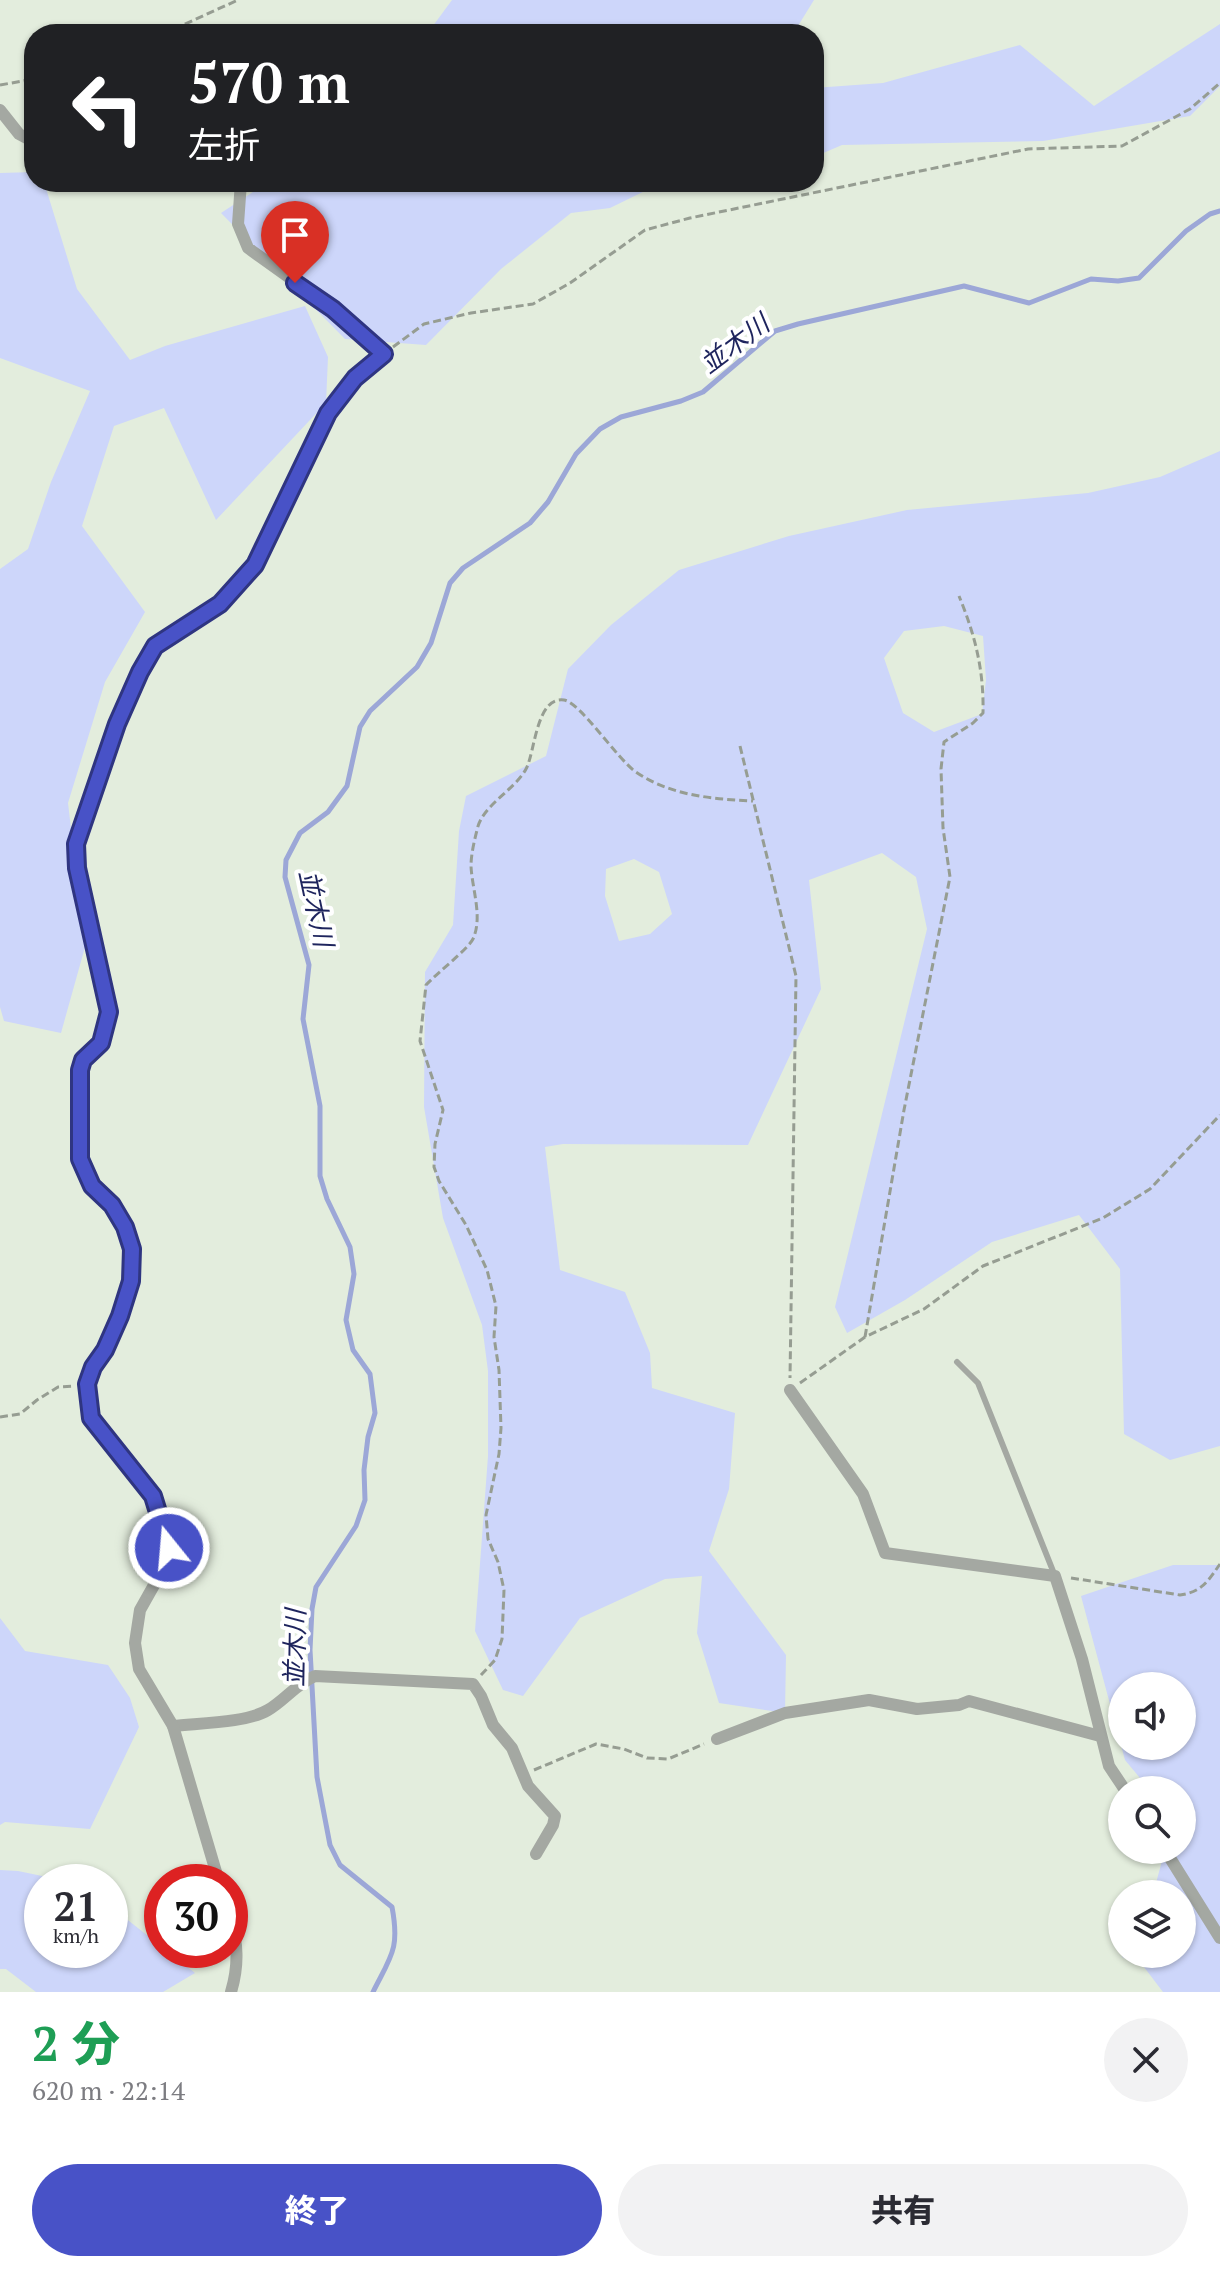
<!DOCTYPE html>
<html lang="ja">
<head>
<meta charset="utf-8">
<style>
	:root { --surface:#fff; --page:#f2f2f3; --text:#2b2b33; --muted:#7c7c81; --accent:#4852c7 }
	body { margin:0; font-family:"PT Serif","Noto Sans JP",serif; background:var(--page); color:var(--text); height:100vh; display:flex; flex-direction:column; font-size:30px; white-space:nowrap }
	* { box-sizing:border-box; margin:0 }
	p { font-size:26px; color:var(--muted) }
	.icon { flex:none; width:44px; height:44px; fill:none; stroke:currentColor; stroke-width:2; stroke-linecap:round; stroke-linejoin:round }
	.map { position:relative; height:1992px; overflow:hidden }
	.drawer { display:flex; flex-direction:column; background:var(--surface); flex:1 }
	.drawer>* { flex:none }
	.guide { position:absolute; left:24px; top:24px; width:800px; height:168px; border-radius:32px; box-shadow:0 2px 6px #0004; background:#202124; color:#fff; overflow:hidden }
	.tools { position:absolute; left:1108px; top:1672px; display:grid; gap:16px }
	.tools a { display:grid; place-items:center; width:88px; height:88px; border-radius:50%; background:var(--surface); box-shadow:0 2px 6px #0004; font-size:40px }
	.speed { position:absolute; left:24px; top:1864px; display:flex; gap:16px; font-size:40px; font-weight:700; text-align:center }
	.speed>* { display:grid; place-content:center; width:104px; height:104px; border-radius:50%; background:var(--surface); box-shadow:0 2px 6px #0004; line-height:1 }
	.speed small { font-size:20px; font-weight:400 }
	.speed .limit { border:12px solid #d22; background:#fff; color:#111 }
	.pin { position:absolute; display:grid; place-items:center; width:68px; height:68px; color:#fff; margin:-82px -34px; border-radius:50% 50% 50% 0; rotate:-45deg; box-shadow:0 0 8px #0007 }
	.pin .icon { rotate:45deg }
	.me { position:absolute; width:88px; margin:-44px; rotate:343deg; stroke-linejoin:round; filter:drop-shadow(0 0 6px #0008) }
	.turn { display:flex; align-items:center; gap:28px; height:168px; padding:0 32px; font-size:36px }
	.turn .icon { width:104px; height:104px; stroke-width:2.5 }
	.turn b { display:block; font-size:56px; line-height:68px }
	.round { display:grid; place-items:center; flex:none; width:84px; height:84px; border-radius:42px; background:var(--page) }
	.overview { display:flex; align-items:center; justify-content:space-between; height:136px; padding:0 32px }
	h1 { font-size:48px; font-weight:800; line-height:60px; color:#1e9e55 }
	.cta { display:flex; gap:16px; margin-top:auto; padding:16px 32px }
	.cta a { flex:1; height:92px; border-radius:48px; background:var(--accent); color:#fff; font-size:32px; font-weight:800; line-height:92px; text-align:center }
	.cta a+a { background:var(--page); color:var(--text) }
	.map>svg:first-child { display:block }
	.green { fill:#cdd6fa; fill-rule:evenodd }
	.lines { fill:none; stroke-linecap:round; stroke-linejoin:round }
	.stream { stroke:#9ca7d7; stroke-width:5 }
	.path { stroke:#969d92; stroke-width:3; stroke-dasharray:8 4; stroke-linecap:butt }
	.lane { stroke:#a4a8a2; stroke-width:6 }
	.street { stroke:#a4a8a2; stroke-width:12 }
	.route-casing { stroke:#2f3581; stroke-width:20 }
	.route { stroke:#4852c7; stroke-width:14 }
	.labels { text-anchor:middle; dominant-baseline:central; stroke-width:8; stroke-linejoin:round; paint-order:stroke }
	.water-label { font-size:26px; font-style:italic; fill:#1e245d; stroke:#fff }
</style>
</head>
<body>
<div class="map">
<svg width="1220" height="1992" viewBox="0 0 1220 1992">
	<rect width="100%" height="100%" fill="#e3eddd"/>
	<g class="green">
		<path d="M452,0H814L793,34H427Z"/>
		<path d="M1220,24V86L1190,116L1043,141L842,145L814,157V88L883,83L1020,45L1094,106Z"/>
		<path d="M34,172V182H44L77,289L130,360L165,346L305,306L328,357L326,403L216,520L164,408L114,426L82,526L145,612L105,682L68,803L85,947L61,1033L4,1021L0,1007V569L28,549L51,482L90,391L0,358V173Z"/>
		<path d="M268,182H694L651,188L610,208L571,213L501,269L426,345L345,339L221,213Z"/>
		<path d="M1220,451V1446L1170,1460L1124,1434L1120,1269L1079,1215L992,1242L905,1300L847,1333L835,1307L927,929L916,877L882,853L809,880L821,989L748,1145L563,1144L545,1147L560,1270L625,1292L650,1353L652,1388L735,1413L729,1489L709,1551L786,1655L785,1713L719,1703L697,1633L702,1576L665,1579L580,1618L523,1696L503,1690L475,1631L488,1456V1371L482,1325L443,1218L424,1107L425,972L453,925L459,831L466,796L546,756L568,669L611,625L679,570L789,536L907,510L1088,493L1160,477ZM944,626L983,636L986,680L982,714L934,732L903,713L884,658L904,631ZM634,859L659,872L672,914L650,934L619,941L605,896L606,869Z"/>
		<path d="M1173,1565H1220V1992H1163L1144,1967L1122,1957L1124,1954H1182V1894H1153L1165,1850H1182V1790H1150L1125,1760L1081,1596ZM1122,1686H1182V1746H1122Z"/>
		<path d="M0,1618L25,1651L108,1665L130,1698L139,1727L90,1829L5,1822L0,1825Z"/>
		<path d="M0,1870L18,1871L71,1882H42V1950H110V1906L162,1947V1950H166L195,1973L163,1992H36L6,1969H0Z"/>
	</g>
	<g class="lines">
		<path class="stream" d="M373,1992C391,1956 400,1949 392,1907L340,1865L330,1845L317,1777L310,1650L312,1609L316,1587L356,1526L365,1500L364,1470L368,1437L375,1413L370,1374L353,1350L346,1320L354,1274L350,1247L327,1199L320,1176V1106L303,1019L309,965L285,877L286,860L300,833L328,812L347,786L360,727L370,711L417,667L431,643L450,583L463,568L530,523L548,502L576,454L600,429L621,417L681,401L703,392L775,331L798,324L964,286L1029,303L1091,279L1118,281L1139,278L1186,231L1210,214L1220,211"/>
		<g class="path">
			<path d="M163,34L238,0"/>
			<path d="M0,85L34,79"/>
			<path d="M393,347L424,324L471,313L533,304L570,283L645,230L690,218L1028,149L1122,146L1190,109L1220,83"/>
			<path d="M740,746L796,976L790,1378"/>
			<path d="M865,1337L904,1110L950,877L943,828L941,769L944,742L973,723L983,713C984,670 975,635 959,596"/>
			<path d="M800,1383L865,1337L924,1309L983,1266L1103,1218L1150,1189L1220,1115"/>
			<path d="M0,1417L20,1414L37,1400L58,1387L75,1386"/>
			<path d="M1071,1578L1180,1595C1202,1592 1208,1581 1220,1564"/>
			<path d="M481,1675L495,1660L502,1639L504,1590L498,1562L488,1539L486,1515L499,1454L501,1428L499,1370L494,1337L496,1306L487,1270L466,1225L439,1181L434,1167L435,1144L443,1110L420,1041L426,985C436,974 468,949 473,939C483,917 472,889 471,866C471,855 474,842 477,830C482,805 514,791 526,769C535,753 536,696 564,700C580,702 618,760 636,772C671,796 713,799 753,801"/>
			<path d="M534,1770L596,1744L624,1749L647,1758L668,1759L704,1744"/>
		</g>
		<path class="lane" d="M957,1362L978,1383L1055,1576"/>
		<g class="street">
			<path d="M0,110L19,134L34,142"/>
			<path d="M790,1390L863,1494L885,1553L1055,1576L1082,1659L1109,1766L1125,1790"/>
			<path d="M173,1726C200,1723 246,1723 268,1710C285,1700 296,1684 315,1676L473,1684L481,1696L493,1725L512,1748L528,1786L555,1816L553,1825L536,1854"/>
			<path d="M717,1739L785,1713L869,1700L917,1709L959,1705L969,1701L1100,1736"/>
			<path d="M1165,1850L1220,1938"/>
			<path d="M219,1882L173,1726L139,1669L135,1643L140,1610L167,1562L169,1548L153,1496L91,1418L87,1384L93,1367L105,1350L120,1316L131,1281L132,1249L125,1227L112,1205L92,1186L80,1159V1070L83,1060L101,1043L109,1012L77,868L76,844L106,751L140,672L155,646L220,604L255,565L328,413L355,378L384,354L333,309L248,248L238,224L241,182"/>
			<path d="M230,1917C238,1943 239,1965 231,1992"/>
		</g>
	</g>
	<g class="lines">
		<g class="route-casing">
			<path id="route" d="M169,1548L153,1496L91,1418L87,1384L93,1367L105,1350L120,1316L131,1281L132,1249L125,1227L112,1205L92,1186L80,1159V1070L83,1060L101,1043L109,1012L77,868L76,844L117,724L140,672L155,646L220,604L255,565L328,413L355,378L384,354L333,309L295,283"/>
		</g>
		<use href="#route" class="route"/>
	</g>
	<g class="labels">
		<g class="water-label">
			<text transform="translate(734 343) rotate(-37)">並木川</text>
			<text transform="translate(317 908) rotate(78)">並木川</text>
			<text transform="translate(294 1648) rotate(-89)">並木川</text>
		</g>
	</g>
</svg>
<div class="tools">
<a><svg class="icon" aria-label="sound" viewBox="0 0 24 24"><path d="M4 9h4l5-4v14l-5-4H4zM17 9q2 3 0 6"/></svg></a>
<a><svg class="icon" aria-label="search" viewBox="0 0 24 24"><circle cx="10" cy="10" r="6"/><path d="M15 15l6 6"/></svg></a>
<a><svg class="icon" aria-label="layers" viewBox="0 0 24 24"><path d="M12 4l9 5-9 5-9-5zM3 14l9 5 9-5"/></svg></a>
</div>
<div class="speed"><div>21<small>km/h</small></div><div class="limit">30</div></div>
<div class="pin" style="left:295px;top:283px;background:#d93025"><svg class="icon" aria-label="arrive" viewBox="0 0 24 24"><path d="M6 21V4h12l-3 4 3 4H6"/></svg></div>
<svg class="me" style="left:169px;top:1548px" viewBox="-20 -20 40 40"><circle r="17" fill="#4852c7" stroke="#fff" stroke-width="3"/><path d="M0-11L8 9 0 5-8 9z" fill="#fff"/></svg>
<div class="guide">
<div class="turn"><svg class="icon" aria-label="left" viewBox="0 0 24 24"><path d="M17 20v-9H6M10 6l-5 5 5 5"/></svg><div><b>570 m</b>左折</div></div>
</div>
</div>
<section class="drawer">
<div class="overview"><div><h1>2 分</h1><p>620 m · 22:14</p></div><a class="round"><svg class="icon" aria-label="close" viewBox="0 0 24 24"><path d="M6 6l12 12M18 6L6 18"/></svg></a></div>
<div class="cta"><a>終了</a><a>共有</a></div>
</section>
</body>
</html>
